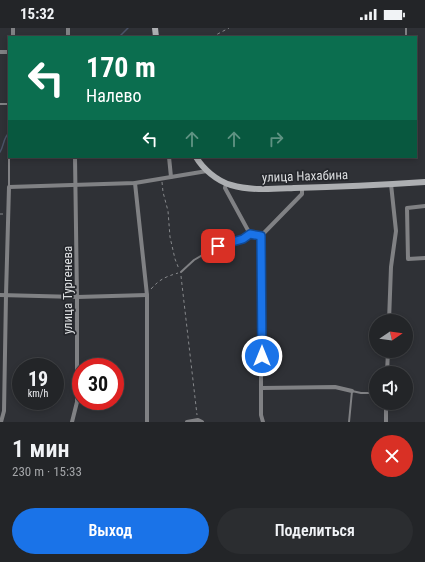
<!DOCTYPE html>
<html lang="ru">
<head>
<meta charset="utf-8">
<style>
	:root { --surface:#232528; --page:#2b2d30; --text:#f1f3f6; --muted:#a3a5a8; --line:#404245; --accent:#1a73e8 }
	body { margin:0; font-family:"Roboto Condensed",sans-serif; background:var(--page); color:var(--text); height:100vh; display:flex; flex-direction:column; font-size:15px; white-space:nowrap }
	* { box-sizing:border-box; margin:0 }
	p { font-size:13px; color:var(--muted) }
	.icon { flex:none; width:22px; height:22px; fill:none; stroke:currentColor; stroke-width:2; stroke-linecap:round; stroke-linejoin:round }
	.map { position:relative; height:394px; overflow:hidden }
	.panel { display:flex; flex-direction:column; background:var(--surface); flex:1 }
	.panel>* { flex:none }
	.hud { position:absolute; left:8px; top:8px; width:409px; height:122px; border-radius:0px; box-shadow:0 2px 6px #0003,0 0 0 1px var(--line); background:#0b6e4f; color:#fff; overflow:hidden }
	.needle { width:26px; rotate:77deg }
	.tools { position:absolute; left:369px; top:286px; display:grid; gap:8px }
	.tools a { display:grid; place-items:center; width:44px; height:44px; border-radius:50%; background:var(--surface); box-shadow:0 2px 6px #0003,0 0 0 1px var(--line); font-size:20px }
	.speed { position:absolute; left:12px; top:330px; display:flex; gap:8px; font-size:20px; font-weight:700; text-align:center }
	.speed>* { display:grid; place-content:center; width:52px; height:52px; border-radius:50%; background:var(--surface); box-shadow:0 2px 6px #0003,0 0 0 1px var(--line); line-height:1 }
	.speed small { font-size:10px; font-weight:400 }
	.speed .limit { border:6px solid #d22; background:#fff; color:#111 }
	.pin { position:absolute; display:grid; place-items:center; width:34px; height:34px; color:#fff; margin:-17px; border-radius:8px; box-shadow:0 2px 6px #0006 }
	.me { position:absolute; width:44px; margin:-22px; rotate:0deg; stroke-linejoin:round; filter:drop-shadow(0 0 3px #0008) }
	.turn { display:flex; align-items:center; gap:14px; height:84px; padding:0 12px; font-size:18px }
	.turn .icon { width:52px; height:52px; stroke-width:2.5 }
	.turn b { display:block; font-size:28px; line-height:34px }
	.lanes { display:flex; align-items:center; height:38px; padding:0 12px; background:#0003; justify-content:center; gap:20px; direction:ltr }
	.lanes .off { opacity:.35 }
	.round { display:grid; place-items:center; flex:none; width:42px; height:42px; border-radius:21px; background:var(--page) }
	.head { display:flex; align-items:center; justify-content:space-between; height:68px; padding:0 12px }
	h1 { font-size:24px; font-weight:600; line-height:30px }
	.primary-button { display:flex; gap:8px; margin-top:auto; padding:8px 12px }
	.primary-button a { flex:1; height:46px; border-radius:24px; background:var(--accent); color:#fff; font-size:16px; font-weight:600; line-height:46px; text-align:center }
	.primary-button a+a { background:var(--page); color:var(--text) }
	.status { display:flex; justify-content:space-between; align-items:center; height:28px; padding:0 20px; background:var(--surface); direction:ltr }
	.status svg { height:11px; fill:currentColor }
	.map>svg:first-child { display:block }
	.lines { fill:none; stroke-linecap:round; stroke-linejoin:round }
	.stream { stroke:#4a5368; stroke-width:1.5 }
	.path { stroke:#86888b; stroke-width:1; stroke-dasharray:3 3; stroke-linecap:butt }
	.lane { stroke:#808184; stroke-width:2 }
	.street { stroke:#808184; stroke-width:4 }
	.secondary { stroke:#adafb2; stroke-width:6 }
	.route-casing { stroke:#114b97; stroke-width:10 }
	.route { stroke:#1a73e8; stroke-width:7 }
	.labels { text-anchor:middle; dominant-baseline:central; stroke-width:3.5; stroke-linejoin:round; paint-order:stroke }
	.street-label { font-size:13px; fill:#dcdee0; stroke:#25272c }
</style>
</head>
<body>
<div class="status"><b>15:32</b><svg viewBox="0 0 49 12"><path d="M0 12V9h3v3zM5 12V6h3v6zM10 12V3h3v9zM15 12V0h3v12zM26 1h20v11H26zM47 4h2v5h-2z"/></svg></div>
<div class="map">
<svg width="425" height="394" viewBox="0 0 425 394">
	<rect width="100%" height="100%" fill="#2f3136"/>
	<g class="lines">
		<g class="stream">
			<path d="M119,9L128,0"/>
			<path d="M0,124C4,118 3,110 9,105"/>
		</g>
		<g class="path">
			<path d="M212,9L229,0"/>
			<path d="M162,154L163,164L168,183L170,209L175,231L179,241"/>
			<path d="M0,186H3"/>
			<path d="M181,248L197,387"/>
			<path d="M151,261C160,251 165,249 178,245"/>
		</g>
		<g class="lane">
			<path d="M406,9V0"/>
			<path d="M0,76H9"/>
			<path d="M9,158V129"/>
			<path d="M181,244L194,232L218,218L243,211L250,206"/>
			<path d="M349,394L352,363L361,365H374L376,367"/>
		</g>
		<g class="street">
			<path d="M13,9V0"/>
			<path d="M68,9V0"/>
			<path d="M0,24H9"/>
			<path d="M169,129L171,149"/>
			<path d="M135,155L147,267V394"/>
			<path d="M226,156L225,160L250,206L261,208"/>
			<path d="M425,178L407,180L408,231L425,230"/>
			<path d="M0,267L77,269L147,267"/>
			<path d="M389,293L391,239L396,203L391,156"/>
			<path d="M387,345L388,323"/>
			<path d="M262,360L335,359L352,363"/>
			<path d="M386,375V394"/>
			<path d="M1,394L4,383L6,267L9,159L135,155L207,143"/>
			<path d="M72,394L77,374V269L75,129"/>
			<path d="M187,394L198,392L202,394"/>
			<path d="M263,394L261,387V208L302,166V160"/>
		</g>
		<g class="secondary">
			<path d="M155,0L156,9"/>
			<path d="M196,129C203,141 217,153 231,157C251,163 273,161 294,160C338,159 381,157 425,154"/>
		</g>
	</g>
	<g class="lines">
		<g class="route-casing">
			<path id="route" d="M218,218L243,211L250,206L261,208L262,328"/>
		</g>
		<use href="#route" class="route"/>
	</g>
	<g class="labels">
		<g class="street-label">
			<text transform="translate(305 148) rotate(-2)">улица Нахабина</text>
			<text transform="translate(67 262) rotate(-90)">улица Тургенева</text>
		</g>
	</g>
</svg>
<div class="tools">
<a><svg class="needle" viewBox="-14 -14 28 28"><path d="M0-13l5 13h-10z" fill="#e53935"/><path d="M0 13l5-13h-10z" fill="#a3a5a8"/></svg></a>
<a><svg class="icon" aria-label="sound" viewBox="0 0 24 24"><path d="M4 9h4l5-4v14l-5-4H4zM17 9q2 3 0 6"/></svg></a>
</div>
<div class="speed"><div>19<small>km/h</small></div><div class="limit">30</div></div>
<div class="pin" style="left:218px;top:218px;background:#d93025"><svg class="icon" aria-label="arrive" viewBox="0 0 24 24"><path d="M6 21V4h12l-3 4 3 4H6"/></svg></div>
<svg class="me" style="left:262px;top:328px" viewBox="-20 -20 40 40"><circle r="17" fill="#1a73e8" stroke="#fff" stroke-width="3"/><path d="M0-11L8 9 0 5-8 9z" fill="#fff"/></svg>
<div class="hud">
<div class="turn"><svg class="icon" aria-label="left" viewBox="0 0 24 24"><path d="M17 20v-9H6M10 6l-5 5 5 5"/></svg><div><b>170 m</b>Налево</div></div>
<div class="lanes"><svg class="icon" aria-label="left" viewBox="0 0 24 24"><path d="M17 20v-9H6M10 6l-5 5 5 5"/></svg><svg class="icon off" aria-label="ahead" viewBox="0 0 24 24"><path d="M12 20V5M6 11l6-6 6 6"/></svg><svg class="icon off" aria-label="ahead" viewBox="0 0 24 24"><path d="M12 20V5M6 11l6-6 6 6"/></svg><svg class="icon off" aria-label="right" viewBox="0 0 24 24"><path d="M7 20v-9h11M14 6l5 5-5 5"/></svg></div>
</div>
</div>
<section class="panel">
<div class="head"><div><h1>1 мин</h1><p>230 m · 15:33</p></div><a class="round" style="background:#d93025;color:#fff"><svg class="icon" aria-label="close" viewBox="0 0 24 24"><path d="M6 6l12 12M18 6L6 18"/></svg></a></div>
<div class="primary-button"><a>Выход</a><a>Поделиться</a></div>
</section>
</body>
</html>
